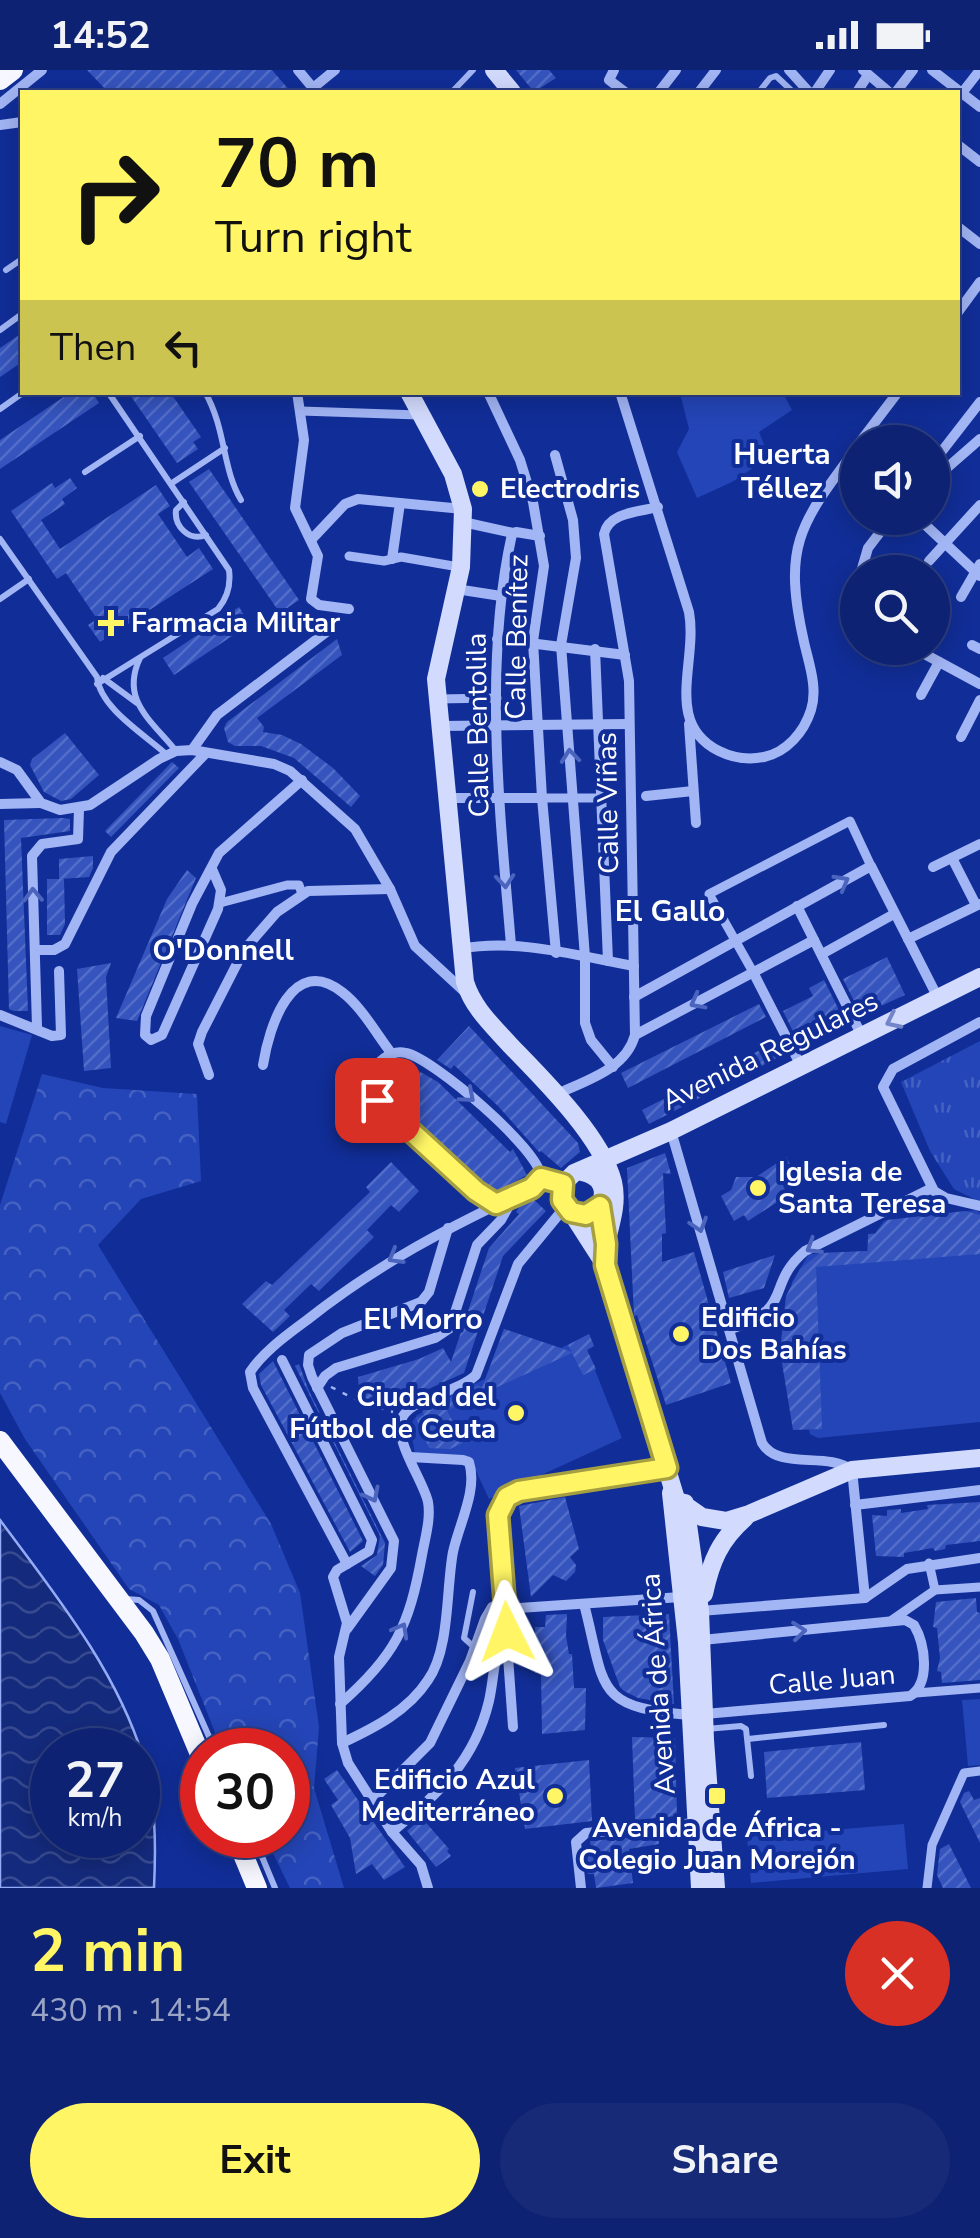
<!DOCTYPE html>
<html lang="en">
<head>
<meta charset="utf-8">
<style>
	:root { --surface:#0d2272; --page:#162a77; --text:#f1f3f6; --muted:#9aa4c4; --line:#2d3f84; --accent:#fff565 }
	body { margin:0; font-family:"Nunito Sans",sans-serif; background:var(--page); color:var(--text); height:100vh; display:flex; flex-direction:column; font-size:38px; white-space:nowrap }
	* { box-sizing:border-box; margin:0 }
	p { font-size:32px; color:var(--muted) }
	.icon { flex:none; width:55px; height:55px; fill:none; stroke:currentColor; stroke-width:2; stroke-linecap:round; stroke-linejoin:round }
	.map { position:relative; height:1818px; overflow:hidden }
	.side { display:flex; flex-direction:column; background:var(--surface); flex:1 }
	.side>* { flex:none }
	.hud { position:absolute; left:20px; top:20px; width:940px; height:305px; border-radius:0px; box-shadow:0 5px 25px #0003,0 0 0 2px var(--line); background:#fff565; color:#111; overflow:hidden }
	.buttons { position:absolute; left:840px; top:355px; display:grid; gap:20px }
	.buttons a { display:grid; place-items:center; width:110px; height:110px; border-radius:50%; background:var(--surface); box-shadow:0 5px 25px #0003,0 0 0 2px var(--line); font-size:50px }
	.speed { position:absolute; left:30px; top:1658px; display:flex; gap:20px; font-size:50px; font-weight:700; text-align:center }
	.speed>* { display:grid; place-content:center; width:130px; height:130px; border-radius:50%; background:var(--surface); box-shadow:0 5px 25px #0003,0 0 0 2px var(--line); line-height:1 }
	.speed small { font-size:25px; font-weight:400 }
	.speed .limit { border:15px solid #d22; background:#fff; color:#111 }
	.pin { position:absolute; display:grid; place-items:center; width:85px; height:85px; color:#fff; margin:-42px; border-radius:20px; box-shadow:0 5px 15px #0006 }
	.me { position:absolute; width:110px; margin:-55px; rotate:357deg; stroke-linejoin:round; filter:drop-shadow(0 0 8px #0008) }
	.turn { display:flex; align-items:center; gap:35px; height:210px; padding:0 30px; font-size:45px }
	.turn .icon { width:130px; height:130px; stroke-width:2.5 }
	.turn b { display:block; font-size:70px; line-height:85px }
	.then { display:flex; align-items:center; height:95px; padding:0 30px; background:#0003; gap:20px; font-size:38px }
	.round { display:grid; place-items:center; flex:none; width:105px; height:105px; border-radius:52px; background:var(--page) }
	.overview { display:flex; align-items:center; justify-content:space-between; height:170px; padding:0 30px }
	h1 { font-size:60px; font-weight:700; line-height:75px; color:var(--accent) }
	.cta { display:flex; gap:20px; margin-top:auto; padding:20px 30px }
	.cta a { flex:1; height:115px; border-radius:60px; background:var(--accent); color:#111; font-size:40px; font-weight:700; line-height:115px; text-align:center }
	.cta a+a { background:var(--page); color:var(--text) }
	.status { display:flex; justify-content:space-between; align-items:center; height:70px; padding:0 50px; background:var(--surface); direction:ltr }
	.status svg { height:28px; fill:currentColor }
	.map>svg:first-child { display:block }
	.forest { fill:url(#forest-crowns) }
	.park { fill:url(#park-tufts) }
	.garden { fill:#2445b7 }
	.water { fill:url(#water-waves); stroke:#94acf7; stroke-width:2.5; fill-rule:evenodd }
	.building { fill:url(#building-hatch) }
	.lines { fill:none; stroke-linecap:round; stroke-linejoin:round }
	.path { stroke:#a2b5f4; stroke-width:2.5; stroke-dasharray:5 8; stroke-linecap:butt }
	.service { stroke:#a2b5f4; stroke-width:6 }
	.pedestrian { stroke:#a2b5f4; stroke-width:9 }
	.minor { stroke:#a2b5f4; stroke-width:10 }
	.secondary { stroke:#d2dbfd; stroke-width:18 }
	.trunk { stroke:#f7f8ff; stroke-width:20 }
	.oneway { stroke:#4b64bd }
	.oneway2 { stroke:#7284ca }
	.route-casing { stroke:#a69f42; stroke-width:25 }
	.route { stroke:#fff565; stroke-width:18 }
	.poi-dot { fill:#fff565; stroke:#112e98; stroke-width:4 }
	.labels { text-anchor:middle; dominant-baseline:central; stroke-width:8; stroke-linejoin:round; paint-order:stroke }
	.poi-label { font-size:28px; font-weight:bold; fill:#fff; stroke:#112e98; text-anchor:start }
	.street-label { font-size:28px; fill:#fff; stroke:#112e98 }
	.neighbourhood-label { font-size:30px; font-weight:bold; fill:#fff; stroke:#112e98 }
</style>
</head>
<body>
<div class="status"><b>14:52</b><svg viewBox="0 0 49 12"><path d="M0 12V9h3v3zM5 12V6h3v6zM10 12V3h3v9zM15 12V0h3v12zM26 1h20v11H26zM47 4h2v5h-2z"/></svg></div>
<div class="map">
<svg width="980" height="1818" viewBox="0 0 980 1818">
	<defs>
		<pattern id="forest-crowns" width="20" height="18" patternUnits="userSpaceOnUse" patternTransform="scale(2.5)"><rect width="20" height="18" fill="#2445b7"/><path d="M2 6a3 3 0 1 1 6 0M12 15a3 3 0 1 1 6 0" fill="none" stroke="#4561c2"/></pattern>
		<pattern id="park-tufts" width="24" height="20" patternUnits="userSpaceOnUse" patternTransform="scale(2.5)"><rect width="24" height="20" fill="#2445b7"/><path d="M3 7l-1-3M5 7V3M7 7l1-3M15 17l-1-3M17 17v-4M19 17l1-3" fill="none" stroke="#4561c2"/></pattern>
		<pattern id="water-waves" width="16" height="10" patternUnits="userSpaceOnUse" patternTransform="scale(2.5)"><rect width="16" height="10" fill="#142a7c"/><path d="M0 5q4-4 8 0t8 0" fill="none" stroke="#374a90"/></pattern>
		<pattern id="building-hatch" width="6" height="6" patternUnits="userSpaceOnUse" patternTransform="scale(2.5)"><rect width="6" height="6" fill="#3554be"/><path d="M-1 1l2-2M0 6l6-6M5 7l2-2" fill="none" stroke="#536ec8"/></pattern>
	</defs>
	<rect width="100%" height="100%" fill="#112e98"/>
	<path class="forest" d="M42,1004L103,1018L197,1024L201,1111L141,1129L98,1175L271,1454L300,1523L319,1657L314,1718L344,1818H290L264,1765H288V1680H222L178,1569L159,1535L129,1519L25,1369L0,1323V1135Z"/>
	<path class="park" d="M980,971V1132L954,1119L930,1081L901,1012Z"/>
	<g class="garden">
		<path d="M680,323H783L792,340L759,362L769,387L732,412L697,428L677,382L689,359Z"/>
		<path d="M0,956L32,965L6,1054L0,1052Z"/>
		<path d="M976,1140L980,1143V1352L818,1368L810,1364L787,1276L792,1212L809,1184L867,1181L868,1164L875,1163L884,1151Z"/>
		<path d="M504,1259L561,1278L589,1264L594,1276L587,1280L622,1368L489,1429L470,1388L415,1384L410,1355L417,1345L436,1336L435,1332L485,1309Z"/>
		<path d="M980,1629V1695L968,1696L962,1630Z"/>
		<path d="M904,1754L908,1799L751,1813L747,1767Z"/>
	</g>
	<path class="water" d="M0,1450C54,1523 116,1599 143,1687C156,1728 156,1776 154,1818H0ZM52,1680H138V1765H52Z"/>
	<g class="building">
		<path d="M87,0H272L291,22H108Z"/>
		<path d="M516,0H549L556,8L534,22Z"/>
		<path d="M22,263V292L0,307V278Z"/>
		<path d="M71,322H92L99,333L0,399V370Z"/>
		<path d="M128,322H170L201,367L193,372L198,379L177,393Z"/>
		<path d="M209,399L299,530L280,543L189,412Z"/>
		<path d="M70,408L77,418L62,429L65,434L41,450L60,479L156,415L170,436L158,444L187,487L199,478L213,499L100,572L88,555L97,549L66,503L57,509L11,441L52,413L55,418Z"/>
		<path d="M239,537L250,554L174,605L163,588Z"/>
		<path d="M337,569L342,585L257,648L264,657L263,662L282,665L301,674L333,698L360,726L351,737L294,688L261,676H235L228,672L224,658L227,652Z"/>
		<path d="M65,663L99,705L71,729L61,731L44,722L30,695L32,689Z"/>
		<path d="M172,692L179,698L111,767L105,761Z"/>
		<path d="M63,748L70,749V761L21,768L28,941H14L9,939L4,750Z"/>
		<path d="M93,786V798L89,807L60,809H64L65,854L60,865H47V809H59V789Z"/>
		<path d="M187,800L196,808L137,951L116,948L167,829Z"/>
		<path d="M887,887L905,925L861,945L843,909Z"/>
		<path d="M111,893L106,907L111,998L84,1001L77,899Z"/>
		<path d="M824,910L846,954L801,978L783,941L813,926L809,918Z"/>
		<path d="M759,934L766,947L628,1018L621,1003Z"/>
		<path d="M469,956L578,1073L580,1082L561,1098L541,1081L539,1082L498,1036L454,995L451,999L437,990Z"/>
		<path d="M778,971L785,984L649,1054L642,1040Z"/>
		<path d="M401,991L438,1012L510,1082L513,1079L527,1105L495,1123L481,1114L382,1021L379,1010L389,998L392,1000Z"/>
		<path d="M665,1083L671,1104L663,1103L666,1163L662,1164V1192L694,1182L731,1313L666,1335L637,1245L634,1246L627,1098Z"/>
		<path d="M786,1087L798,1107L783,1116L788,1125L748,1151L744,1145L734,1151L721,1126L731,1120L736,1107H756Z"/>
		<path d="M391,1092L419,1121L399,1142L391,1135L367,1160L374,1167L319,1221L311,1214L284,1240L290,1246L273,1262L242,1234L266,1211L272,1215L370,1122L366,1117Z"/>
		<path d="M533,1129L546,1141L503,1186L464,1303L413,1326L387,1332L366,1331L359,1321L358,1307L419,1289L443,1278L451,1292L489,1178L519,1144L516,1142L522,1133Z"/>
		<path d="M965,1141L980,1145V1184L816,1197L822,1359L793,1360L780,1281L786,1226L800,1199L820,1183L868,1181V1164H875L887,1150Z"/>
		<path d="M775,1185L764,1218L729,1228L723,1202Z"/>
		<path d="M504,1259L572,1282L568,1275L589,1264L594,1276L587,1280L596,1299L583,1305L572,1283L447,1340L463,1373L450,1379L429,1378L416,1348L424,1345L422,1341L478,1315L482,1318Z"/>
		<path d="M273,1291L363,1471L350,1482L261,1315L259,1304Z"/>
		<path d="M299,1294L309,1321L385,1473L383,1495L375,1506L361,1496L377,1485L380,1466L295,1296Z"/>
		<path d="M565,1427L579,1479L570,1487L576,1495L575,1502L566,1511L553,1505L531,1527L519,1436Z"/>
		<path d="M980,1432V1471L946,1475L945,1479L935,1481L933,1478L904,1483V1487L876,1486L872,1445L887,1446V1440L901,1439V1443L928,1439L927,1435Z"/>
		<path d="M976,1528L977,1542L980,1543V1610L942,1613L941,1602L937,1601L940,1588L937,1558L933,1557L936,1532Z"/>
		<path d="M567,1544L566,1566L569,1584H572L574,1618H586L585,1660L542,1664L541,1602L535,1603V1557H545L546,1545Z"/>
		<path d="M669,1544L674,1634L638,1628L624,1621L620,1617L603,1570V1547Z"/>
		<path d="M632,1667L675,1668L677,1746L635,1750Z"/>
		<path d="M861,1672L865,1720L767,1728L764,1682Z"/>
		<path d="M589,1690L592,1751L525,1759L515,1698Z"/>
		<path d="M337,1700L405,1797L384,1810L372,1794L356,1804L350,1768L331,1735L338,1730L324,1709Z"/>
		<path d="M969,1721L974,1730L980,1728V1773L960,1732L964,1723Z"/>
		<path d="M422,1748L449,1779L447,1781L451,1786L436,1797L407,1761Z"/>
		<path d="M658,1765L659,1774L629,1779L633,1813L596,1818L594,1804H588L586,1786L592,1785L590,1771Z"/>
		<path d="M949,1774L971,1818H943L937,1805L940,1779Z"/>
	</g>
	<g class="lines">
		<path class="path" d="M331,1317L363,1333L393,1342"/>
		<g class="service">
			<path d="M452,22L473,0"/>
			<path d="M759,22L770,8L776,6L793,22"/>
			<path d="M6,200L22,189"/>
			<path d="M0,260L22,244"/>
			<path d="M205,322C226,359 222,398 241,430"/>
			<path d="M0,339L24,322"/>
			<path d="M85,402L140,366"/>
			<path d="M172,413L225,378"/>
			<path d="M184,432L176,440C174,456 189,472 206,465"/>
			<path d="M0,469L97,607C100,638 144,664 166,684"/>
			<path d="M0,529L29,509"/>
			<path d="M140,588C120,630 151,650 176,681"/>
			<path d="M103,608L137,633"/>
			<path d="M97,614L218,539C228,527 231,515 229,500L108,322"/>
			<path d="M473,1522L464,1568L475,1578"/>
			<path d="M126,1529L139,1530L153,1541L215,1680"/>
			<path d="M706,1659L741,1656L746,1659L751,1706"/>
			<path d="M748,1669L884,1655"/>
			<path d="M253,1765L275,1818"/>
		</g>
		<g class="pedestrian">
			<path d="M301,341L419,345"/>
			<path d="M349,486L384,491L401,487L459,497"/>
			<path d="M437,629L497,628"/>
			<path d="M542,728H602"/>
			<path d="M220,833L287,815H299L302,824"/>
			<path d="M753,902L709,824L850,751L871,796"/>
			<path d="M929,1493L935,1520"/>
			<path d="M892,1550L935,1520L980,1517"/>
			<path d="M916,1623L980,1618"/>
			<path d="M927,1818L932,1775L964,1703L980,1701"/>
		</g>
		<g class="minor">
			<path d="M298,0L313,18L335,0"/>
			<path d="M614,0L609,10L625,22"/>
			<path d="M789,0L809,22"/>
			<path d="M863,0L889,22"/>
			<path d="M932,0L980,37"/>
			<path d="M659,22L676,0"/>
			<path d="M699,22L716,0"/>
			<path d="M815,22L830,0"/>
			<path d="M857,22L868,5"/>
			<path d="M896,22L913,0"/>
			<path d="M962,23L980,0"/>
			<path d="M0,34L42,0"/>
			<path d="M0,55L22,52"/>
			<path d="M958,75L980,92"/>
			<path d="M958,157L980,174"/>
			<path d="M958,242L980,212"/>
			<path d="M297,322L304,370L295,438L318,486L311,529L319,535L349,539"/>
			<path d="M488,322L520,390L533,432L544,496L533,571L542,728L556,883"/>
			<path d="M620,322L689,542C698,592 663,653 719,681C733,688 749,690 764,687C787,682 804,662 811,640C818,618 809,594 804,572C782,474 800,454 858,376"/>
			<path d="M860,372L898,322"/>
			<path d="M555,385L573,450L576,488L561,575L585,887V953L591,970L613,997"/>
			<path d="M932,394L980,332"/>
			<path d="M932,411L980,369"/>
			<path d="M918,448L980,506"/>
			<path d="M463,452L513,463"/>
			<path d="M311,470L345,434L358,429L463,439"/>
			<path d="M392,489L400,433"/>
			<path d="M929,491L980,435"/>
			<path d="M861,502L868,478L891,448"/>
			<path d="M456,519L501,526"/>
			<path d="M961,527L980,494"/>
			<path d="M497,569L625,585"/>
			<path d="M972,575L980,579"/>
			<path d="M595,579L608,891"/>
			<path d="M919,581L980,614"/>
			<path d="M921,625L939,592"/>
			<path d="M689,654L696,753"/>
			<path d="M440,656L629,654"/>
			<path d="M961,667L980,630"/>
			<path d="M192,680L217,645L329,560"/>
			<path d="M0,692L17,700L41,733L60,740L90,735L159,689L176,681L192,680L274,694L290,701L355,759L390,819L415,876L466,923"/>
			<path d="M646,726L693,721"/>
			<path d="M446,728H542"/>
			<path d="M0,734L40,733"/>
			<path d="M952,788L976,835"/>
			<path d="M933,797L980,774"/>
			<path d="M212,799L221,820L218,839L162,965L151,970L145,965L146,946L192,834L219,783L302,710"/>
			<path d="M797,836L862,966"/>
			<path d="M908,869L980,834"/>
			<path d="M511,875C500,744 483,594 512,464L516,462L540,466"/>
			<path d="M460,879C517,868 578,886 634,896"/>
			<path d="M35,880H54L65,874L111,782L206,683"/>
			<path d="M822,884L894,844"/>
			<path d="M753,902L801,996"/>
			<path d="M634,927L871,796L938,928"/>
			<path d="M0,945L52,966L61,965L59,901"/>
			<path d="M980,952L893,999L883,1017L934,1121L946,1128L980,1136"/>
			<path d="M37,957L32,786L42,774L78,769L79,739"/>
			<path d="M635,965L814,870"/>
			<path d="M263,995C269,957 292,883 342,922C362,937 377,965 392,984"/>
			<path d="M209,1005L198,974L202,962L244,880L277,842L308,821L390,819"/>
			<path d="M557,1024C587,1010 626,999 635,965L629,611L604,464C609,442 639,442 658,437"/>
			<path d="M671,1061L762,1373C779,1401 827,1381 852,1400L865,1528"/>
			<path d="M496,1134L476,1121L377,1030L372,1022L370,1006C376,993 390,979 406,983C434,989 540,1080 541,1107"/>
			<path d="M731,1259C796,1238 764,1216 805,1181L932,1118"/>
			<path d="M282,1290L372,1470L369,1481L337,1500L333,1507L347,1553L339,1587L342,1673L348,1693L392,1762L421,1795L428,1818"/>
			<path d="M317,1318L325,1306L336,1298L435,1268L450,1258L477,1175L501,1150L514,1127"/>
			<path d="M855,1435L980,1420"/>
			<path d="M347,1494L253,1318L250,1302C264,1281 287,1265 307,1250C379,1193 449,1157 532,1118L541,1107"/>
			<path d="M584,1534C606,1618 593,1637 689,1645"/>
			<path d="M506,1539L681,1527"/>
			<path d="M700,1541L865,1528L907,1499L980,1488"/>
			<path d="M347,1559L391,1498L394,1471L312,1307L308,1295L309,1285L342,1263L421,1232L429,1222L448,1158"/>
			<path d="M702,1570L905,1550L914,1555C925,1574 931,1613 910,1626L705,1644"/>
			<path d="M340,1634C395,1586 409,1557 422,1485C425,1468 431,1449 428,1432C423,1409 391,1368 403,1346C415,1327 457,1323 476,1305L518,1194L565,1137"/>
			<path d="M513,1657L498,1445L507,1427L519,1421L667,1398"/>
			<path d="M342,1673C374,1658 408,1641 428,1610C450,1579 446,1519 453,1482C459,1454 478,1420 469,1392L463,1390L410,1387"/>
			<path d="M374,1729L430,1673L470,1591L485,1549L492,1537L506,1529"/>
			<path d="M392,1762C439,1722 474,1693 489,1631C495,1603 492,1588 507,1563"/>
			<path d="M581,1818L576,1772L586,1763L695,1753"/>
		</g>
		<g class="secondary">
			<path d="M494,0L512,22"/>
			<path d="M409,322L453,404L463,439L461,497L436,609L465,912C473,938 492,955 510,975C542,1008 602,1067 613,1112C618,1133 611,1153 606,1173"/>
			<path d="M582,1102C601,1106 607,1119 600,1136L586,1145L571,1142L561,1130L563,1114L574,1103L671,1061L980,907"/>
			<path d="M571,1142L605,1195L676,1429L702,1447L726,1451L749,1444L852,1400L980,1388"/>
			<path d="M671,1423L687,1572L700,1818"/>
			<path d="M685,1433L700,1541L705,1670L716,1818"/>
			<path d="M704,1524C711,1491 720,1470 745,1448"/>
		</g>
		<g class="trunk">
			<path d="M0,10L13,0"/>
			<path d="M0,1371L144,1563L160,1589L202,1689"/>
			<path d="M235,1765L257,1818"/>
		</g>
	</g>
	<defs><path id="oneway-chevron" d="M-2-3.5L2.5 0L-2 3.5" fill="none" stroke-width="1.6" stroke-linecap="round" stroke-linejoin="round" transform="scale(2.5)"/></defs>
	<g class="oneway">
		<use href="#oneway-chevron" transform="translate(570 686) rotate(-96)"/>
		<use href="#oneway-chevron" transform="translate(505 811) rotate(85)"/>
		<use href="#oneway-chevron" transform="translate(842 812) rotate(-29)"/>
		<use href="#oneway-chevron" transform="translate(33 825) rotate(-92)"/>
		<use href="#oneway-chevron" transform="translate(697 932) rotate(152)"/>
		<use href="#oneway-chevron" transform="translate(468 1026) rotate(41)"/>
		<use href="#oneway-chevron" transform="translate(699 1155) rotate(73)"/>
		<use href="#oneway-chevron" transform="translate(813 1177) rotate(148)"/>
		<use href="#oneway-chevron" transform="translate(395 1187) rotate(150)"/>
		<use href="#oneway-chevron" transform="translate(372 1425) rotate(63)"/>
		<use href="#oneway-chevron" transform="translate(401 1560) rotate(-61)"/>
		<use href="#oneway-chevron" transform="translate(799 1561) rotate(-6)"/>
	</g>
	<use class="oneway2" href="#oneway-chevron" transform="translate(893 951) rotate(154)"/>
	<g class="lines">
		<g class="route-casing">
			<path id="route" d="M377,1030L476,1121L496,1134L532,1118L541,1108L563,1114L562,1130L571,1142L586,1145L600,1136L606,1174L605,1195L667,1398L519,1421L507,1427L498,1445L507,1562"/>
		</g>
		<use href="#route" class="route"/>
	</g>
	<g class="poi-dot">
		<circle cx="480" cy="419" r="10"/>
		<path d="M106 538h10v10h10v10h-10v10h-10v-10h-10v-10h10z"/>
		<circle cx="758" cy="1118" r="10"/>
		<circle cx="681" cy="1264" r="10"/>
		<circle cx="516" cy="1343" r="10"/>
		<circle cx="555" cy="1726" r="10"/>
		<rect x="707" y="1716" width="20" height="20" rx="5"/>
	</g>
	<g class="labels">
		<g class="poi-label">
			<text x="500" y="419">Electrodris</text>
			<text x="131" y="553">Farmacia Militar</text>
			<text x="778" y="1102">Iglesia de<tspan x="778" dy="32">Santa Teresa</tspan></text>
			<text x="701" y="1248">Edificio<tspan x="701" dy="32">Dos Bahías</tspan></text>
			<text x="496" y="1327" text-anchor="end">Ciudad del<tspan x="496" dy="32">Fútbol de Ceuta</tspan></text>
			<text x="535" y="1710" text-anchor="end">Edificio Azul<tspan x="535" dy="32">Mediterráneo</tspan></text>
			<text x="717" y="1758" text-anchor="middle">Avenida de África -<tspan x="717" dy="32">Colegio Juan Morejón</tspan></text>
		</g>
		<g class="street-label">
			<text transform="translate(517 567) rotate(-89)">Calle Benítez</text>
			<text transform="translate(478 655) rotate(-91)">Calle Bentolila</text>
			<text transform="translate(608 733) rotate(-91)">Calle Viñas</text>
			<text transform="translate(770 981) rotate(-26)">Avenida Regulares</text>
			<text transform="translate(832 1610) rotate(-5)">Calle Juan</text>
			<text transform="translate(658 1614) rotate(-94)">Avenida de África</text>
		</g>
		<g class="neighbourhood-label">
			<text x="782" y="384">Huerta<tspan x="782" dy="34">Téllez</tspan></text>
			<text x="670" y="841">El Gallo</text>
			<text x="223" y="880">O'Donnell</text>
			<text x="423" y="1249">El Morro</text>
		</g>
	</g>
</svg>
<div class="buttons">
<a><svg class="icon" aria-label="sound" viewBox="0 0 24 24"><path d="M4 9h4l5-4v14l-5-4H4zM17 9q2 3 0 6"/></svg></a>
<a><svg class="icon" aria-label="search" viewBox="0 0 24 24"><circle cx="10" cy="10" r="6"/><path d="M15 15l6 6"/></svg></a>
</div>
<div class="speed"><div>27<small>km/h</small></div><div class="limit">30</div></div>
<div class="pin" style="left:377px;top:1030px;background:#d93025"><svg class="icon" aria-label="arrive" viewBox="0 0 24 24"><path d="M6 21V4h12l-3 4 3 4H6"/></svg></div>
<svg class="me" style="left:507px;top:1562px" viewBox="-20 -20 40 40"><path d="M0-17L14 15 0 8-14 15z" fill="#fff565" stroke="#fff" stroke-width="4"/></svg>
<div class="hud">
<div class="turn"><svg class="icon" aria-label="right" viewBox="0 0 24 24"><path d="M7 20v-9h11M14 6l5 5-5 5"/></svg><div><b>70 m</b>Turn right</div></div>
<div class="then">Then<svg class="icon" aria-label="left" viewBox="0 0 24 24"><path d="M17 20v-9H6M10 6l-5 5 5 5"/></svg></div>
</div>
</div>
<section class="side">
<div class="overview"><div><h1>2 min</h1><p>430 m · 14:54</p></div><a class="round" style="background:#d93025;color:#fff"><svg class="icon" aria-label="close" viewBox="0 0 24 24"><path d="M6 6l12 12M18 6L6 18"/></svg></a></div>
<div class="cta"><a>Exit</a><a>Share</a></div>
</section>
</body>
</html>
